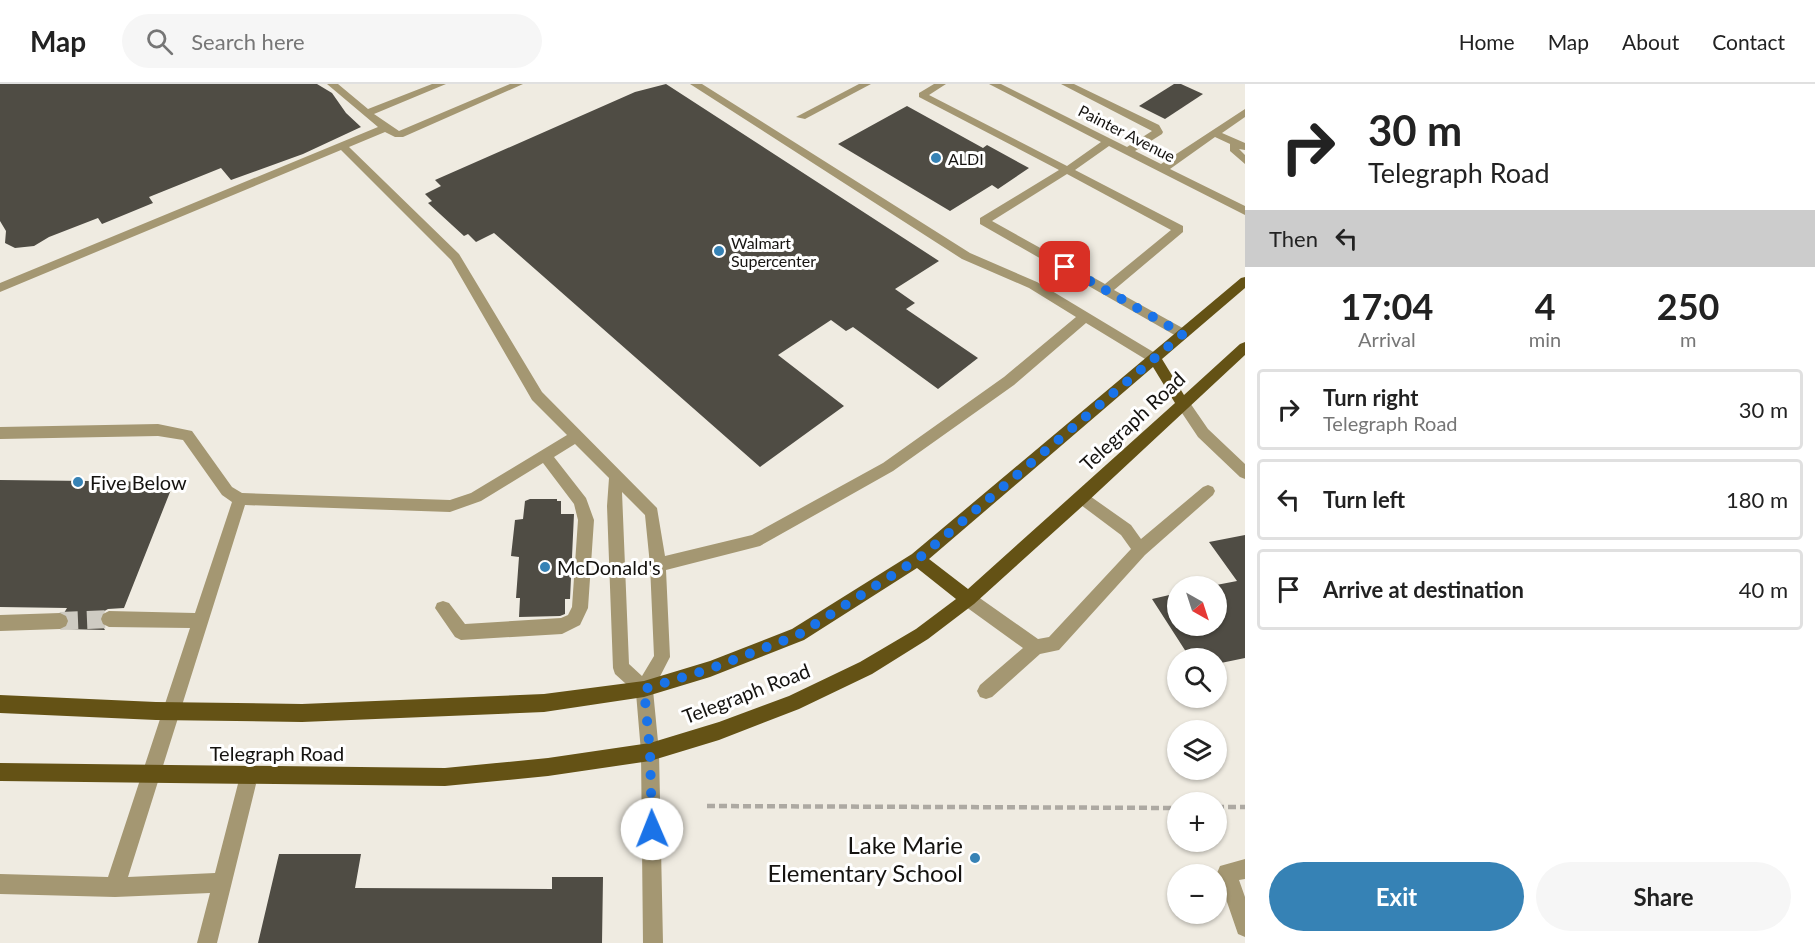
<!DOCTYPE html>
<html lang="en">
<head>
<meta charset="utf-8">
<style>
	:root { --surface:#fff; --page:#f6f6f6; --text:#222; --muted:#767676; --line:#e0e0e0; --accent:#3682b5 }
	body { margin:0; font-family:Lato,sans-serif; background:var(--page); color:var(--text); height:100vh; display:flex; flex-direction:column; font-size:22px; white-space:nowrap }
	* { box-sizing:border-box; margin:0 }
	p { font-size:20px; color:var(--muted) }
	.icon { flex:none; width:33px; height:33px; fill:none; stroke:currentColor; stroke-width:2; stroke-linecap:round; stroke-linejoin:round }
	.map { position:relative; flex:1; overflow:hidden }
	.drawer { display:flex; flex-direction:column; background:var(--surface); width:570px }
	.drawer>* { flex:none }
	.hud { background:#fff; color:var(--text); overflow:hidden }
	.needle { width:39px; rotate:141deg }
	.fabs { position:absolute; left:1167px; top:492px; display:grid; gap:12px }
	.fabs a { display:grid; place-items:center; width:60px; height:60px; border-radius:50%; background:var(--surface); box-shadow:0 2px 4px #0004; font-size:30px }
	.pin { position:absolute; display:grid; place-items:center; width:51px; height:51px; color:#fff; margin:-26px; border-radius:12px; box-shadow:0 3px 9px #0006 }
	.me { position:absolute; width:66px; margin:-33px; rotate:359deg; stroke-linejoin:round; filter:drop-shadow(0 0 4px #0008) }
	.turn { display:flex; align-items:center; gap:21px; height:126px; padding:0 24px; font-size:27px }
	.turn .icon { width:78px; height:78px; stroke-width:2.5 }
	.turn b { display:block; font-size:42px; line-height:51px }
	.then { display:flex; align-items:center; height:57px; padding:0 24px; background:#0003; gap:12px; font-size:22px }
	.eta { display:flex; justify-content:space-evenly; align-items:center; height:102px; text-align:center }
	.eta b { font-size:36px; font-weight:700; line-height:42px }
	.cta { display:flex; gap:12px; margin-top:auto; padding:12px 24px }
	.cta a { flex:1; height:69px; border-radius:36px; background:var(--accent); color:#fff; font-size:24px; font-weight:700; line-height:69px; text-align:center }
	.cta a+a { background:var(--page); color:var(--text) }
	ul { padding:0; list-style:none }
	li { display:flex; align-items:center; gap:18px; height:81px; margin:0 12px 9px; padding:0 12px; border:3px solid var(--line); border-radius:6px }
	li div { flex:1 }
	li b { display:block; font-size:22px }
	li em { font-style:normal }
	header { display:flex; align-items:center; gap:36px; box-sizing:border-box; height:84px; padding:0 30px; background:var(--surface); border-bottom:2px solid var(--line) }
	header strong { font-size:28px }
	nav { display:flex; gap:33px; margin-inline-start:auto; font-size:21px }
	.search { width:420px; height:54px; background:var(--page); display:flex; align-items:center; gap:15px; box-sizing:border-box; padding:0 21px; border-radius:33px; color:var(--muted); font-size:22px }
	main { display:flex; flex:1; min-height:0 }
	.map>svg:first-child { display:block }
	.building { fill:#4f4c44 }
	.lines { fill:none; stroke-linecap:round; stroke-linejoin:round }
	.minor-tunnel { stroke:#cecbc2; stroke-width:18; stroke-dasharray:18 9; stroke-linecap:butt }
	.path { stroke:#ada9a2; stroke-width:4.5; stroke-dasharray:8 4; stroke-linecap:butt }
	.minor { fill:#a49772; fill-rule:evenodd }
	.major { fill:#645215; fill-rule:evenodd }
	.route { stroke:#1a73e8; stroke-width:10; stroke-dasharray:0 18 }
	.poi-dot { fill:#3682b5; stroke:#fff; stroke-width:2 }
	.labels { text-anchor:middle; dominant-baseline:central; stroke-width:6; stroke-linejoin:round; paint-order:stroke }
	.far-street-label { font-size:16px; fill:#151310; stroke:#fff }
	.far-poi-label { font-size:16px; fill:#151310; stroke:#fff; text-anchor:start }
	.street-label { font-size:20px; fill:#151310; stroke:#fff }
	.poi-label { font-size:20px; fill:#151310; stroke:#fff; text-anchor:start }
	.near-poi-label { font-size:24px; fill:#151310; stroke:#fff; text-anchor:end }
</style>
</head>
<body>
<header>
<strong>Map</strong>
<div class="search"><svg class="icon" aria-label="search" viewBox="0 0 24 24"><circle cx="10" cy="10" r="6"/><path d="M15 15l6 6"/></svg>Search here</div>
<nav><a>Home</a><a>Map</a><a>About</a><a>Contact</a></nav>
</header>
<main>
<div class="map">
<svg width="1245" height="859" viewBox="0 0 1245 859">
	<rect width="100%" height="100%" fill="#efebe1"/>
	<g class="building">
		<path d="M0,0H317L332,9L346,29L361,43L303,70L231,96L221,84L149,113L153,119L102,140L98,134L49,153L34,162L15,164L5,159L6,147L0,137Z"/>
		<path d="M666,0L939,177L895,205L915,219L906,225L978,274L938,305L853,243L846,247L831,236L778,271L844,322L760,383L494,149L476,158L468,150L464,152L428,119L432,117L425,110L441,102L435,96L635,8Z"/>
		<path d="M1174,0H1181L1203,10L1165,35L1139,22Z"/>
		<path d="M907,22L983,64L987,61L1029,84L998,105L992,101L950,127L838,60Z"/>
		<path d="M0,396L174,398L124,524L108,525L101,529L99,536L105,546L64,545L70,538L68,531L64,529L67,524L0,523Z"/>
		<path d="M530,415H557V417H561V430H574L570,515H565V530L560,532L519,533L520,514H516L519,473L511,472L515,436L523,435L525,417Z"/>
		<path d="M1245,451V574L1216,580V574H1190L1152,515L1178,509V542H1216V502H1211L1237,497L1209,458Z"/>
		<path d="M279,770H361L355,804L552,805V793H603L602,859H258Z"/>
	</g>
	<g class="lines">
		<path class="minor-tunnel" d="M60,537L109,535"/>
		<g class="path">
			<path d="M707,722L1178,724"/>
			<path d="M1216,723H1245"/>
		</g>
		<g class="minor">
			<path d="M327,0H338L368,25L432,0H446L374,30L399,47L510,0H523L403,53H395L385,48L349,63L459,170L542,308L657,424L665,472L752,451L883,379L1004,293L1076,233L1029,204L962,175L690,0H702L970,169L1037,198L1160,272L1162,275L1160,278H1150L1086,239L1014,301L893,387L760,462L666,486L670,573L653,606L659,668L663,859H643L641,668L636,609L615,590L613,584L607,422L609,394L575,360L554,373L586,414L594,436L588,524L580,541L562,550L461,556L455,553L435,524L437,519L443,517L449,519L465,540L561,534L568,531L572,523L578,436L574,420L543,379L481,417L450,428L245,421L128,793L215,789L240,692L243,686L249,683L255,686L258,692L217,859H197L210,809L115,813L0,810V790L108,793L190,544L109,543L103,540L101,535L103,530L109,527L195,529L232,418L222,411L183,356L158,352L0,355V343L158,340L192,347L232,403L242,409L450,416L471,409L567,351L532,316L451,176L341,66L0,208V199L378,43ZM622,408L645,431L650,481L654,572L642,592L629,580Z"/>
			<path d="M859,0H871L805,35L796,33Z"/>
			<path d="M934,0H946L929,11L1067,82L1101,58L989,0H1001L1127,63L1152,47L1061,0H1074L1159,41L1163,48L1162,50L1135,67L1161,80L1245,25V33L1222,49L1245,59V66L1239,65L1245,71V80L1230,67V60L1215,53L1170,85L1245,122V131L1109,62L1075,86L1183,142V148L1114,206L1188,247L1189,250L1188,253H1178L980,140V134L1059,86L919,13V9ZM1067,90L1171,146L1105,200L992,137Z"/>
			<path d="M1183,315L1188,316L1208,345L1245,380V395L1240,393L1198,353L1176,320Z"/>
			<path d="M1208,401L1213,403L1215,407L1213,411L1145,471L1059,566L1040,570L992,613L986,615L980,613L977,607L980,601L1023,564L962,520L960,515L962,510L968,508L974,510L1038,555L1049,553L1131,465L1121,451L1077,418L1075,414L1077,410L1082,408L1087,410L1131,441L1141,455L1203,403Z"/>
			<path d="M60,529L66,532L68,537L66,542L60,545L0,547V531Z"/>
			<path d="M1245,775V795L1239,796L1245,813V853L1238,850L1217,789L1220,782Z"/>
		</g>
		<path class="major" d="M1245,193V204L1162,275L1184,311L1240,260L1245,258V271L1087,418L974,520L928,555L872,590L799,625L719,656L650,677L548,692L445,702L0,697V679L445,684L548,674L650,659L719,638L789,612L860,578L916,545L956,515L917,484L804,556L710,593L644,613L544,628L302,638L156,636L0,629V611L156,618L302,620L544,610L644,597L710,577L792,545L912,470L1241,194ZM1153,283L1175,319L968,505L929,475Z"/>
	</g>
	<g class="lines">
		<path class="route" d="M652,745L650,668L644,605L710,585L798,551L918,475L1183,250L1065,183"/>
	</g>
	<g class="poi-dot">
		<circle cx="936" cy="74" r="6"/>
		<circle cx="719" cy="167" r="6"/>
		<circle cx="78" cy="398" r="6"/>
		<circle cx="545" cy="483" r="6"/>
		<circle cx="975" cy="774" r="6"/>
	</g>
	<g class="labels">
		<g class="far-street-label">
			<text transform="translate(1127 49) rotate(27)">Painter Avenue</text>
		</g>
		<g class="far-poi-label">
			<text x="948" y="74">ALDI</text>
			<text x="731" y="158">Walmart<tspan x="731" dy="18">Supercenter</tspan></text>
		</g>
		<g class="street-label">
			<text transform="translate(1132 337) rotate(-43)">Telegraph Road</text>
			<text transform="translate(746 609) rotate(-21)">Telegraph Road</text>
			<text x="277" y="669">Telegraph Road</text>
		</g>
		<g class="poi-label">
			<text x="90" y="398">Five Below</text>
			<text x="557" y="483">McDonald's</text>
		</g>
		<g class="near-poi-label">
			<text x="963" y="760">Lake Marie<tspan x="963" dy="28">Elementary School</tspan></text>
		</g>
	</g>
</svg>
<div class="fabs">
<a><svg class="needle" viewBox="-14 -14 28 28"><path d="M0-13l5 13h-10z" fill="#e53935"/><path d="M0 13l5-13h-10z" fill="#767676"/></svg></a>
<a><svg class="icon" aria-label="search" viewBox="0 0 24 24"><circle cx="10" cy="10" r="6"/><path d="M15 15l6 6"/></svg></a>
<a><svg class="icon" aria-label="layers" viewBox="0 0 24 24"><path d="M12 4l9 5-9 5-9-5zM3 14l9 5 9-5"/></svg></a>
<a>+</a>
<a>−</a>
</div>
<div class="pin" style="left:1065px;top:183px;background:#d93025"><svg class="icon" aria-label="arrive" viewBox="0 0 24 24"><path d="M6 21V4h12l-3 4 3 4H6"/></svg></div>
<svg class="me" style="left:652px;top:745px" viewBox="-20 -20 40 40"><circle r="19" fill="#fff"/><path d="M0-13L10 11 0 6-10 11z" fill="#1a73e8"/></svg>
</div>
<section class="drawer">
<div class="hud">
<div class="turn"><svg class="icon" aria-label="right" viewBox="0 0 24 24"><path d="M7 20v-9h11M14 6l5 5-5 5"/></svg><div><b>30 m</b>Telegraph Road</div></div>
<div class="then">Then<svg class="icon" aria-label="left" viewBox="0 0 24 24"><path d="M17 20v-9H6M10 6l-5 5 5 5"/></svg></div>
</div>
<div class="eta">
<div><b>17:04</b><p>Arrival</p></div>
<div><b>4</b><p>min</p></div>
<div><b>250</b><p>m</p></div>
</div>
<ul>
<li><svg class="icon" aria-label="right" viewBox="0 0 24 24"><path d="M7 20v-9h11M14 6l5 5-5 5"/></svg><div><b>Turn right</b><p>Telegraph Road</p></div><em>30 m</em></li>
<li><svg class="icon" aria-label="left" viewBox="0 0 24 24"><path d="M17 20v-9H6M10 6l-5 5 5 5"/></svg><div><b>Turn left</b></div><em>180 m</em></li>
<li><svg class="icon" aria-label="arrive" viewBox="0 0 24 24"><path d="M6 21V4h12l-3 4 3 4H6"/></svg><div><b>Arrive at destination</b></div><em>40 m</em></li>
</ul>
<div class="cta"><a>Exit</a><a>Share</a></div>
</section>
</main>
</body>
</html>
